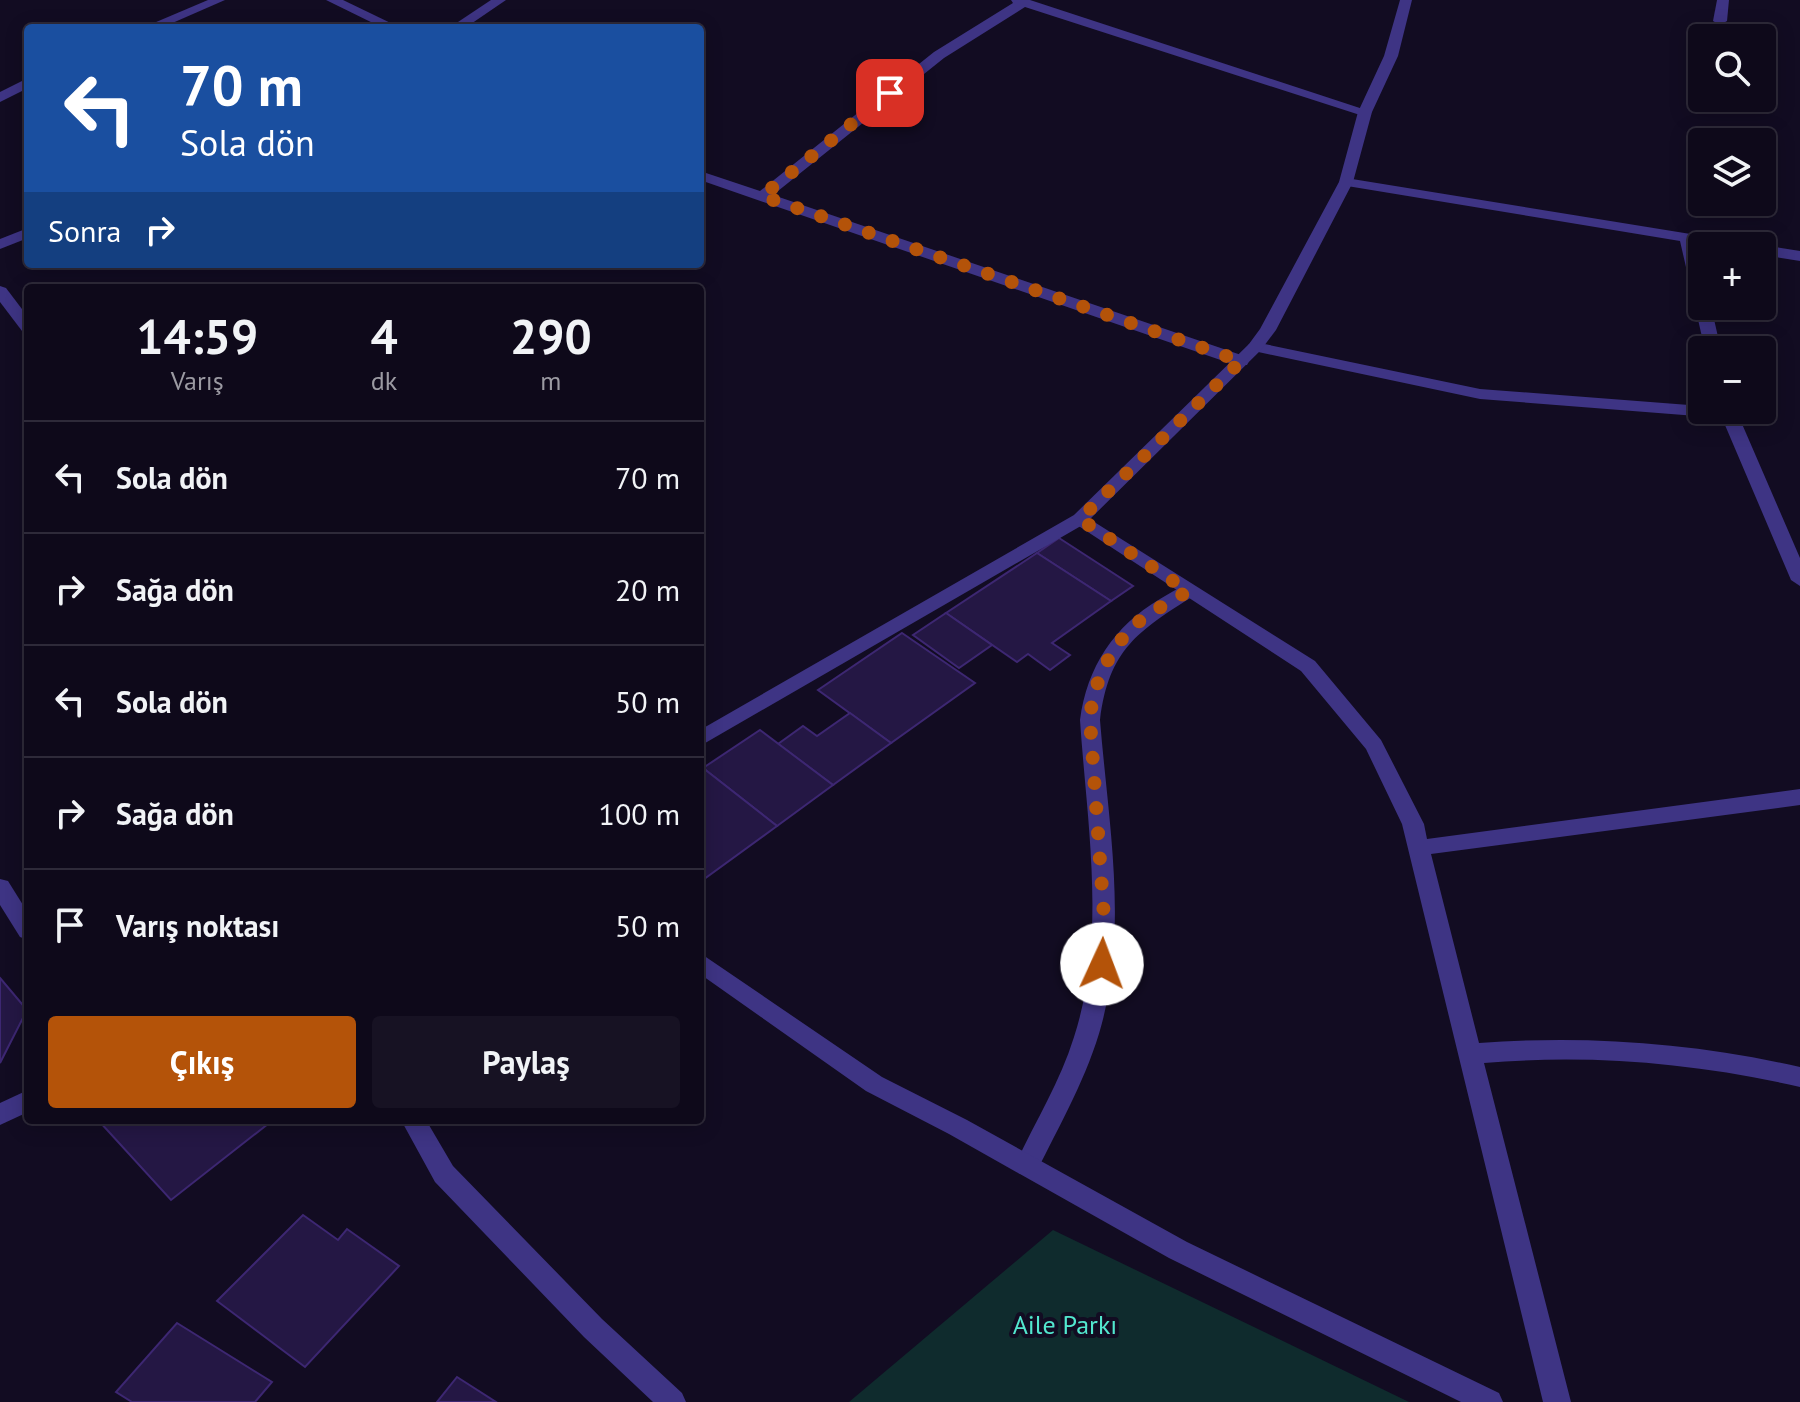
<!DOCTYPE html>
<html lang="tr">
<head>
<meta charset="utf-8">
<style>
	:root { --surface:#0e091a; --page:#171223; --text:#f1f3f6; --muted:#9b9aa2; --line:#2e2a39; --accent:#b45309 }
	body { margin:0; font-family:"PT Sans",sans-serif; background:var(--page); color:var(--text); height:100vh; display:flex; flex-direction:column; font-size:30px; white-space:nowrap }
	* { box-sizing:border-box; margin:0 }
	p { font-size:26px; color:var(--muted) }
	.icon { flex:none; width:44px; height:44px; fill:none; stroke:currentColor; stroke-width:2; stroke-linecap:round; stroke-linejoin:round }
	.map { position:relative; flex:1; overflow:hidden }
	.side { position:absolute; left:24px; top:284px; width:680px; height:840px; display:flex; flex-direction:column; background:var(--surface); border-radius:8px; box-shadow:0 4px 20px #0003,0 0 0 2px var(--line) }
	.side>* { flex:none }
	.guide { position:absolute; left:24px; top:24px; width:680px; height:244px; border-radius:8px; box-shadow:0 4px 20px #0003,0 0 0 2px var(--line); background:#1a4fa0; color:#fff; overflow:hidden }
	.controls { position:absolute; left:1688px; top:24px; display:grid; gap:16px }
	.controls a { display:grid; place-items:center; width:88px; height:88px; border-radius:8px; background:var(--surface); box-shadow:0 4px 20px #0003,0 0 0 2px var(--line); font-size:40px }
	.pin { position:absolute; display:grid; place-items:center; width:68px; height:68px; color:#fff; margin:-34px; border-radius:16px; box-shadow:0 4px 12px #0006 }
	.me { position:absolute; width:88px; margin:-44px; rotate:2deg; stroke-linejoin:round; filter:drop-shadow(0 0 6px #0008) }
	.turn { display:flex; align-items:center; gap:28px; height:168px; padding:0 24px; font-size:36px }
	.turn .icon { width:104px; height:104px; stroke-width:2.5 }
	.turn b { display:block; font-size:56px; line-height:68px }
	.then { display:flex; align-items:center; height:76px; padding:0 24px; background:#0003; gap:16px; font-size:30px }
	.eta { display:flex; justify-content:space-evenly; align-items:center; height:136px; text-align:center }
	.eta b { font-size:48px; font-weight:800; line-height:56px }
	.cta { display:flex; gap:16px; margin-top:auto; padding:16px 24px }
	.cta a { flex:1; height:92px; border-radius:8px; background:var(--accent); color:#fff; font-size:32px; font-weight:800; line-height:92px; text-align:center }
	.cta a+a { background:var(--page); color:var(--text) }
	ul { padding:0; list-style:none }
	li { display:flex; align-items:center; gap:24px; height:112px; padding:0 24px; border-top:2px solid var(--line) }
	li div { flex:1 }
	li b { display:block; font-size:30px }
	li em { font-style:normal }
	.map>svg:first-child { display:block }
	.green { fill:#0f2b2d }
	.building { fill:#241744; stroke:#3d2772; stroke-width:2 }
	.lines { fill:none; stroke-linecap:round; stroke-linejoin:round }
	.service { fill:#3e3484; fill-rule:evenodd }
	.minor { fill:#3e3484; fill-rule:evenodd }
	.tertiary { fill:#3e3484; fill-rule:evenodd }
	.route { stroke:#b45309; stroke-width:14; stroke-dasharray:0 25.2 }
	.labels { text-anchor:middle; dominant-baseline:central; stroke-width:8; stroke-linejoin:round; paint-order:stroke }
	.near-park-label { font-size:26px; fill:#52e6ce; stroke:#120c22 }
</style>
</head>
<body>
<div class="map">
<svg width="1800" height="1402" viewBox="0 0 1800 1402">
	<rect width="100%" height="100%" fill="#120c22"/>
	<path class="green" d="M1053,1230L1409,1402H849Z"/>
	<g class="building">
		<path d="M1059,538L1133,586L1111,601L1037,553Z"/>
		<path d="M1037,553L1111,601L1052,643L1070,655L1050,670L1028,654L1017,662L946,613Z"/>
		<path d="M946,613L992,645L959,668L913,635Z"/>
		<path d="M902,633L975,683L891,743L818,690Z"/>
		<path d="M850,713L891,743L833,785L778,744L803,726L817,736Z"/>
		<path d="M760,730L833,785L777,826L703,768Z"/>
		<path d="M703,768L777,826L700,882V771Z"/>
		<path d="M0,978L27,1010L0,1063Z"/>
		<path d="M98,1120H273L171,1200Z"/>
		<path d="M303,1215L338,1240L347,1229L399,1266L305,1367L217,1301Z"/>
		<path d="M177,1323L272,1382L255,1402H132L116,1392Z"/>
		<path d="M457,1377L496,1402H437Z"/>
	</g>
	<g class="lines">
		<path class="service" d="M1188,585L1197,591L1195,595C1138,631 1109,649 1100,720C1108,820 1128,924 1102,1023C1088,1076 1060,1124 1036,1173L1027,1176L1018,1173L1015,1165C1035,1122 1060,1082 1074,1037C1107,935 1087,825 1080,720C1087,667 1114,626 1160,599C1169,594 1178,587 1188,585Z"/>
		<g class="minor">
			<path d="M208,0H225L161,28H142Z"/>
			<path d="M326,0H343L401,28H383Z"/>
			<path d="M491,0H506L465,28H449Z"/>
			<path d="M1011,0H1030L1372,112L1365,116L1360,115L1025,7L944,58L773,195L1247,357L1249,361L1247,365H1235L700,180V171L760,191L934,52L1013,3Z"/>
			<path d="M1717,0H1729L1727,21L1720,25L1713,21Z"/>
			<path d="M28,78V88L0,102V92Z"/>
			<path d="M1346,178L1746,243L1749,246L1696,243L1702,268V306H1711L1721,350H1705L1680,241L1341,185L1339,182Z"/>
			<path d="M28,228V238L0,249V239Z"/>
			<path d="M1762,245L1800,251V261L1762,255V246H1759Z"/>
			<path d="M0,286L6,288L28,317V333L22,331L0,302Z"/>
			<path d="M1255,342L1480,389L1702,406V410H1736L1800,558V586L1791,580L1722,418L1480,399L1249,350L1247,347L1249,344Z"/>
			<path d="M1080,513L1315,661L1381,740L1424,824L1427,839L1800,789V805L1431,854L1479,1043C1588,1035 1694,1043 1800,1067V1087C1695,1063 1591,1054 1484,1063L1571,1402H1543L1402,824L1366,749L1301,671L1074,523L1071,519Z"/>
			<path d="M0,879L8,881L28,913V940L20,937L0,905Z"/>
			<path d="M700,953L882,1077L967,1120L1187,1242L1499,1393L1503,1402H1461L1169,1258L949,1134L866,1091L700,974Z"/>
			<path d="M401,1120H426L453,1166L602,1319L682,1393L686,1402H653L584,1337L435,1182Z"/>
		</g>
		<g class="tertiary">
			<path d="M1400,0H1412L1398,56L1372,112L1353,182L1276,330L1261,350L1086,523L700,746V730L1074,515L1249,344L1260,329L1339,182L1358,112L1384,56Z"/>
			<path d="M28,1090V1112L0,1125V1103Z"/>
		</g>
	</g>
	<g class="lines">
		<path class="route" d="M890,93L762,196L1241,361L1080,519L1188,591C1171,602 1149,612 1135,625C1109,649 1092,686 1090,720L1104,917L1102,964"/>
	</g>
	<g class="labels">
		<g class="near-park-label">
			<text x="1065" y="1324">Aile Parkı</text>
		</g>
	</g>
</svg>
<div class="controls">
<a><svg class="icon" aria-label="search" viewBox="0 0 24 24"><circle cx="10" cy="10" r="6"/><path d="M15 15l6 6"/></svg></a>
<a><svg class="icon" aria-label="layers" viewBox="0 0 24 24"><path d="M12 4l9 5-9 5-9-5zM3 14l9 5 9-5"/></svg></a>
<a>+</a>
<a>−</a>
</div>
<div class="pin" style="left:890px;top:93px;background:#d93025"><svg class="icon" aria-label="arrive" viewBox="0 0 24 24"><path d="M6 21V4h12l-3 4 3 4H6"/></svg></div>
<svg class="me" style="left:1102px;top:964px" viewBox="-20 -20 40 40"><circle r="19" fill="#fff"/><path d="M0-13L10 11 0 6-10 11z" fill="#b45309"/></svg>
<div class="guide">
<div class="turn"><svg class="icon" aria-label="left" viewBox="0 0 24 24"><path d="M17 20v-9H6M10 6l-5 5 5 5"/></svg><div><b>70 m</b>Sola dön</div></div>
<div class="then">Sonra<svg class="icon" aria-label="right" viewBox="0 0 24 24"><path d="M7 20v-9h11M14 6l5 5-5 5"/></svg></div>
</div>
<section class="side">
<div class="eta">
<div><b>14:59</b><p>Varış</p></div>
<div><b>4</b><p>dk</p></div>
<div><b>290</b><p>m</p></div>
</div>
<ul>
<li><svg class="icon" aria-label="left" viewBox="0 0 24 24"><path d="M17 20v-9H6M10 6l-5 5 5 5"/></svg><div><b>Sola dön</b></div><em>70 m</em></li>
<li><svg class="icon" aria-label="right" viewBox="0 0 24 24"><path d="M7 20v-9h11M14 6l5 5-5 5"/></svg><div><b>Sağa dön</b></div><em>20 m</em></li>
<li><svg class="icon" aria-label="left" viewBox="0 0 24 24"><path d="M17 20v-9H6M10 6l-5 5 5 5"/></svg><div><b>Sola dön</b></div><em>50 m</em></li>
<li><svg class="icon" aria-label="right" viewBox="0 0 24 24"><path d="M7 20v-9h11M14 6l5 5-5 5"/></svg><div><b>Sağa dön</b></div><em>100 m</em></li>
<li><svg class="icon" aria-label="arrive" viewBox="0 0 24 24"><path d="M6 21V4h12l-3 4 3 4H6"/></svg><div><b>Varış noktası</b></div><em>50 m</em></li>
</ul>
<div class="cta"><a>Çıkış</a><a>Paylaş</a></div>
</section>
</div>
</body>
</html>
